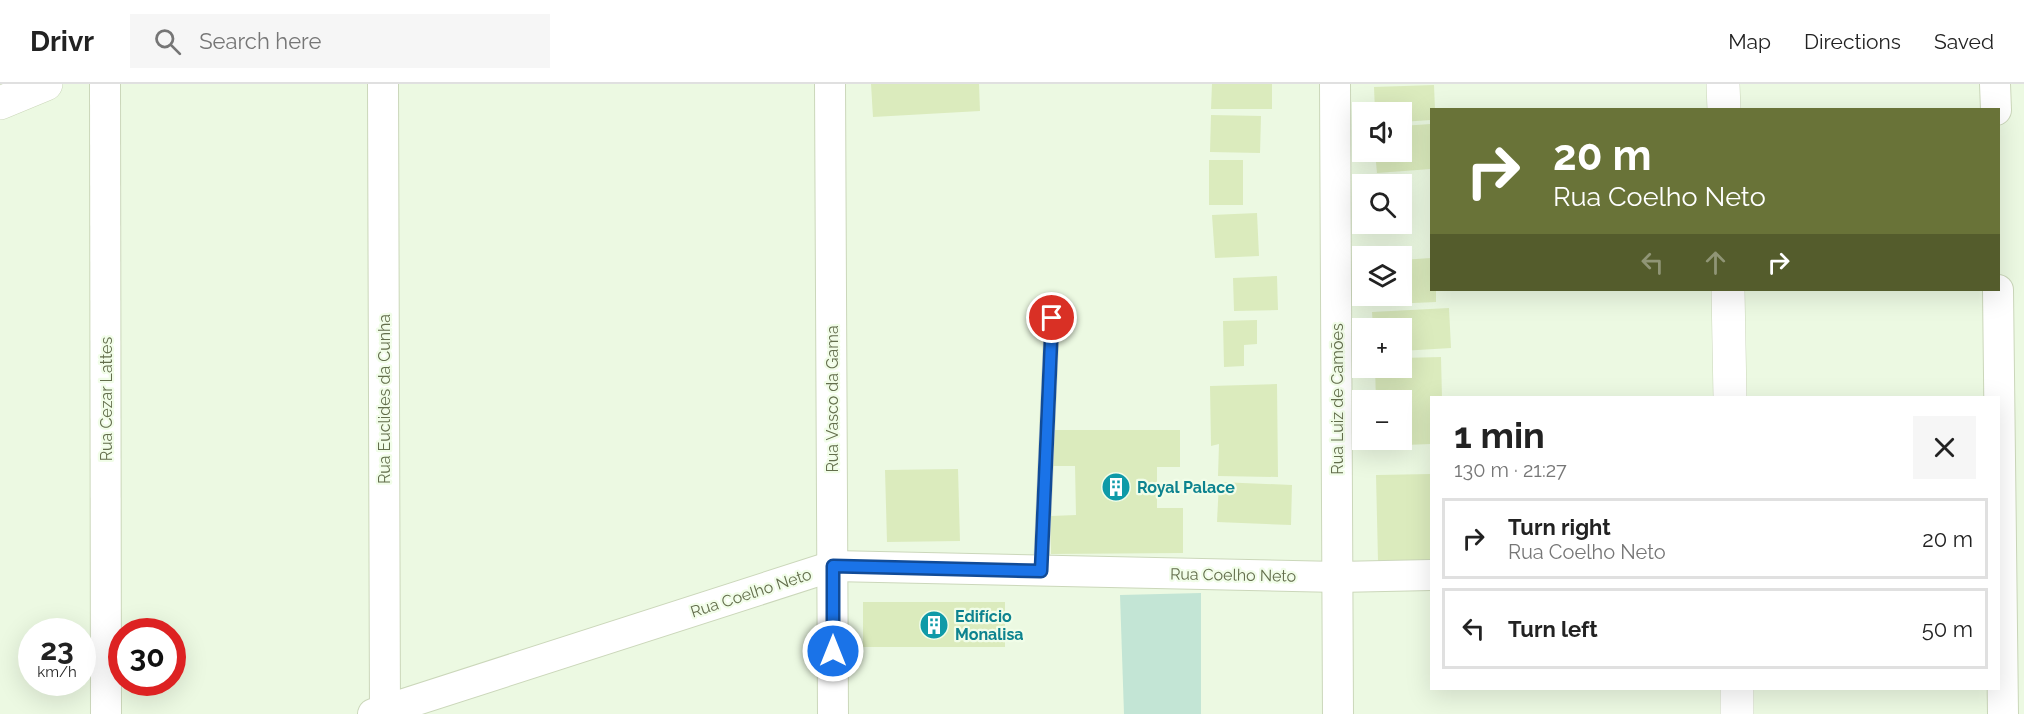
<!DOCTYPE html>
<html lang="en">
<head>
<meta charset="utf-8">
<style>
	:root { --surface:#fff; --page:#f6f6f6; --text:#222; --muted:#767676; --line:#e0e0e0 }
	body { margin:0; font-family:Raleway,sans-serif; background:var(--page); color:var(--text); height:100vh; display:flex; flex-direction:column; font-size:22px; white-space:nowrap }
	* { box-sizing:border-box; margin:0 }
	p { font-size:20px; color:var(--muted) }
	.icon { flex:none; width:33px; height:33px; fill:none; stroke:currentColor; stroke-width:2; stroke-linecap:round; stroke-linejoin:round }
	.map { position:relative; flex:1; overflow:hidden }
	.drawer { position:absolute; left:1430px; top:312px; width:570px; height:294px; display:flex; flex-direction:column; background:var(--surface); border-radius:0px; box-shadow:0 6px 24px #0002 }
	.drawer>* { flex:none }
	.top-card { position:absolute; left:1430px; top:24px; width:570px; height:183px; border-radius:0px; box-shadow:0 6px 24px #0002; background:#697338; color:#fff; overflow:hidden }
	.buttons { position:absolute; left:1352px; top:18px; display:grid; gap:12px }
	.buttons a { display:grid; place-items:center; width:60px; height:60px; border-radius:0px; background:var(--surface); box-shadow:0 6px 24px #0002; font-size:30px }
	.speed { position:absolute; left:18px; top:534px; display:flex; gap:12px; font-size:30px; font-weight:700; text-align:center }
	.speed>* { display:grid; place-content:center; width:78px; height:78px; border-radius:50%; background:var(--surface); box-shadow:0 6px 24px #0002; line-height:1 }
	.speed small { font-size:15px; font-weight:400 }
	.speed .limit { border:9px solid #d22; background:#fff; color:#111 }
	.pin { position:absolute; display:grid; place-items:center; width:51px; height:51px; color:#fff; margin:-26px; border:3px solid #fff; border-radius:50%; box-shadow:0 2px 6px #0007 }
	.me { position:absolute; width:66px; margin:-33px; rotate:0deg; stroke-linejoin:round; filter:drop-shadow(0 0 4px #0008) }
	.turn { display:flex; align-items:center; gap:21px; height:126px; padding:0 24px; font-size:27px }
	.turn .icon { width:78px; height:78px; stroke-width:2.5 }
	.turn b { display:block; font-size:42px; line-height:51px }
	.lanes { display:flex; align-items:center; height:57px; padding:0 24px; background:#0003; justify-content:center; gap:30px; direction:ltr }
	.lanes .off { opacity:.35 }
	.round { display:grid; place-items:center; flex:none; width:63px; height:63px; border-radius:0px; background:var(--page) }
	.overview { display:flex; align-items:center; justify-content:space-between; height:102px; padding:0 24px }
	h1 { font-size:36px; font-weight:700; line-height:45px }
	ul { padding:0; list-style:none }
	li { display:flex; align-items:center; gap:18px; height:81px; margin:0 12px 9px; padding:0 12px; border:3px solid var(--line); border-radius:0px }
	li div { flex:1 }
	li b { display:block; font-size:22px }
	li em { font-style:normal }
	header { display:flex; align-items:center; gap:36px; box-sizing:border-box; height:84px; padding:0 30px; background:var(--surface); border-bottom:2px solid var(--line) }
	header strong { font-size:28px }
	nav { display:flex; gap:33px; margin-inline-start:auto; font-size:21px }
	.search { width:420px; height:54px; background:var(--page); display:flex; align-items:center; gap:15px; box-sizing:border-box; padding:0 21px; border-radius:0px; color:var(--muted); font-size:22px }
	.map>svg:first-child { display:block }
	.green { fill:#c3e5d5 }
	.building { fill:#dbebbd }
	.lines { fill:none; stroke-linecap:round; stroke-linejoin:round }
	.service-casing { stroke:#cbd7ba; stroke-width:16 }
	.minor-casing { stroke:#cbd7ba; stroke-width:32 }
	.tertiary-casing { stroke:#cbd7ba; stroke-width:34 }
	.service { stroke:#fff; stroke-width:15 }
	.minor { stroke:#fff; stroke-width:30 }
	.tertiary { stroke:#fff; stroke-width:33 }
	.route-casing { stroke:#114b97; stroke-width:15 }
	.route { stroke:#1a73e8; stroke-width:10 }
	.labels { text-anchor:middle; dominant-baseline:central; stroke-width:4.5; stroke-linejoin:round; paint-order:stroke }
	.street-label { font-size:16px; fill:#636e4c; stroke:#f1fde8 }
	.culture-label { font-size:16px; font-weight:bold; fill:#0d838f; stroke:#f1fde8; text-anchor:start }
</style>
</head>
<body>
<header>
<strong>Drivr</strong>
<div class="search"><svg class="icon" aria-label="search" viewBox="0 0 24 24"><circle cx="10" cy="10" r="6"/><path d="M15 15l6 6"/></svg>Search here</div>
<nav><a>Map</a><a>Directions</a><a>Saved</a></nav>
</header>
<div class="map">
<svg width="2024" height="630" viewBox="0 0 2024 630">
	<rect width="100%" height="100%" fill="#ecf9e2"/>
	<path class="green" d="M1201,509V630H1124L1120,511Z"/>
	<g class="building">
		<path d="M871,0H979L980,27L873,33Z"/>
		<path d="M1212,0H1272V25H1211Z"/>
		<path d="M1434,1L1435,26H1431V36L1401,38V28H1375L1374,3Z"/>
		<path d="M1211,31L1261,32L1260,69L1210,68Z"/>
		<path d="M1431,40V85L1377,89L1375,68H1401V42Z"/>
		<rect x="1209" y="76" width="34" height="45"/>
		<path d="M1257,129L1259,172L1215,174L1212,131Z"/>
		<path d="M1431,174V206H1436V218L1369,221V212H1401V176Z"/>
		<path d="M1277,192L1278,226L1234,227L1233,194Z"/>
		<path d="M1449,224L1451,264L1401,267V244H1373L1372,228Z"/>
		<path d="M1257,236V260L1244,261V282L1224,283L1223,237Z"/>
		<path d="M1441,273L1442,314H1431V360L1378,362V356H1401V316H1376L1375,284H1401V274Z"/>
		<path d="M1277,300L1278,393L1218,392L1219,360L1211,362L1210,302Z"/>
		<path d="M1049,346H1180V383H1157V424H1183V469L1051,470V432L1076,431L1075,382H1049Z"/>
		<path d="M958,385L960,457L887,458L885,386Z"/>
		<path d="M1431,390V476L1378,477L1376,391Z"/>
		<path d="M1219,398L1292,401L1291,441L1217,438Z"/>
		<rect x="863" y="518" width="142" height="45"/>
	</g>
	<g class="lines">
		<g class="service-casing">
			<path id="service" d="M1041,487L1052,234"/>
		</g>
		<g class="minor-casing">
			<g id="minor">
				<path d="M105,0L106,630"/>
				<path d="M383,0L385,630"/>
				<path d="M830,0L833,630"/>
				<path d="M1335,0L1338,630"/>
				<path d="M1995,0L1996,26"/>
				<path d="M1998,206L2003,630"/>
				<path d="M373,630L833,482L1338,493L1431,491"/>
			</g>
		</g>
		<g class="tertiary-casing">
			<g id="tertiary">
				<path d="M1723,0L1724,26"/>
				<path d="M0,19L46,0"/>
				<path d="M1728,206L1730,314"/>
				<path d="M1737,604V630"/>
			</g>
		</g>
		<use href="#service" class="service"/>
		<use href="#minor" class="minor"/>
		<use href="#tertiary" class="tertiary"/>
	</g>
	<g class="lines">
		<g class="route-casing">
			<path id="route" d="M833,567V482L1041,487L1052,234"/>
		</g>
		<use href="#route" class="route"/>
	</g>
	<defs>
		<g id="building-disc" transform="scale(1.5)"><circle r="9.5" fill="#0f9aa8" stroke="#f1fde8"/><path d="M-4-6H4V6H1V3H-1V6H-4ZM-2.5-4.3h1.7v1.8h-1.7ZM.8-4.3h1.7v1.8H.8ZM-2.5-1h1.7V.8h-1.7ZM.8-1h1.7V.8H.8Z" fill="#fff"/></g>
	</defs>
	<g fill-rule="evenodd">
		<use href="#building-disc" x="1116" y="403"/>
		<use href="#building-disc" x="934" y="541"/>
	</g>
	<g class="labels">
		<g class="street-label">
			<text transform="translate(106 315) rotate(-90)">Rua Cezar Lattes</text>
			<text transform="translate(384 315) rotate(-90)">Rua Euclides da Cunha</text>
			<text transform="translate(832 315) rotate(-90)">Rua Vasco da Gama</text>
			<text transform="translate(1337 315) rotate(-90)">Rua Luiz de Camões</text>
			<text transform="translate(1233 491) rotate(1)">Rua Coelho Neto</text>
			<text transform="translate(751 509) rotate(-18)">Rua Coelho Neto</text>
		</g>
		<g class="culture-label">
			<text x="1137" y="403">Royal Palace</text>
			<text x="955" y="532">Edifício<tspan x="955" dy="18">Monalisa</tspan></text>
		</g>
	</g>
</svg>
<div class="buttons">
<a><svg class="icon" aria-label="sound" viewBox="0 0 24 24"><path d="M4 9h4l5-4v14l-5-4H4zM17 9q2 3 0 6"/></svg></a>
<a><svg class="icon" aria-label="search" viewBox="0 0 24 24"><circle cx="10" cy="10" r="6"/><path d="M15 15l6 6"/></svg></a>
<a><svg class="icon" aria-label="layers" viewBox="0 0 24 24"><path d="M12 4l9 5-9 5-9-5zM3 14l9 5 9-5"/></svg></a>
<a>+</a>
<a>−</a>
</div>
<div class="speed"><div>23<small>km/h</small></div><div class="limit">30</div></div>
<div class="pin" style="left:1052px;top:234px;background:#d93025"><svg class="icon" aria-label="arrive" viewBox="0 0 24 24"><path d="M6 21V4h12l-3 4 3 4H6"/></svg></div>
<svg class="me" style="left:833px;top:567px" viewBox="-20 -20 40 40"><circle r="17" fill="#1a73e8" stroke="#fff" stroke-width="3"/><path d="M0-11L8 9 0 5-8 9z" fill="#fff"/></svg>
<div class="top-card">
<div class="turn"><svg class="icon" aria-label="right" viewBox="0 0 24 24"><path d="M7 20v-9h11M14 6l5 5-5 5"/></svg><div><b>20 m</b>Rua Coelho Neto</div></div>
<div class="lanes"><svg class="icon off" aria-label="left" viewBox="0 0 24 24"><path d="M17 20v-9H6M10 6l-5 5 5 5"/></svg><svg class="icon off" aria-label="ahead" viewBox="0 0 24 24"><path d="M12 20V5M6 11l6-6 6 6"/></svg><svg class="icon" aria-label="right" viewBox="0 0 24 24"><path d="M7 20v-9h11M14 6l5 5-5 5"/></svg></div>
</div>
<section class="drawer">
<div class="overview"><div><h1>1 min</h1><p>130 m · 21:27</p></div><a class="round"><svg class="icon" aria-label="close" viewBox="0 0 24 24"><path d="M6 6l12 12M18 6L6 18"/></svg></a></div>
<ul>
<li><svg class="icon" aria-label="right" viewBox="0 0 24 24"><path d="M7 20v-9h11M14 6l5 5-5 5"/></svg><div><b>Turn right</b><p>Rua Coelho Neto</p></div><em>20 m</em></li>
<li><svg class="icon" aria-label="left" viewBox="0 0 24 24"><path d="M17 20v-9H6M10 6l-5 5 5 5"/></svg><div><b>Turn left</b></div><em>50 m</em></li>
</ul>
</section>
</div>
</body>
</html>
